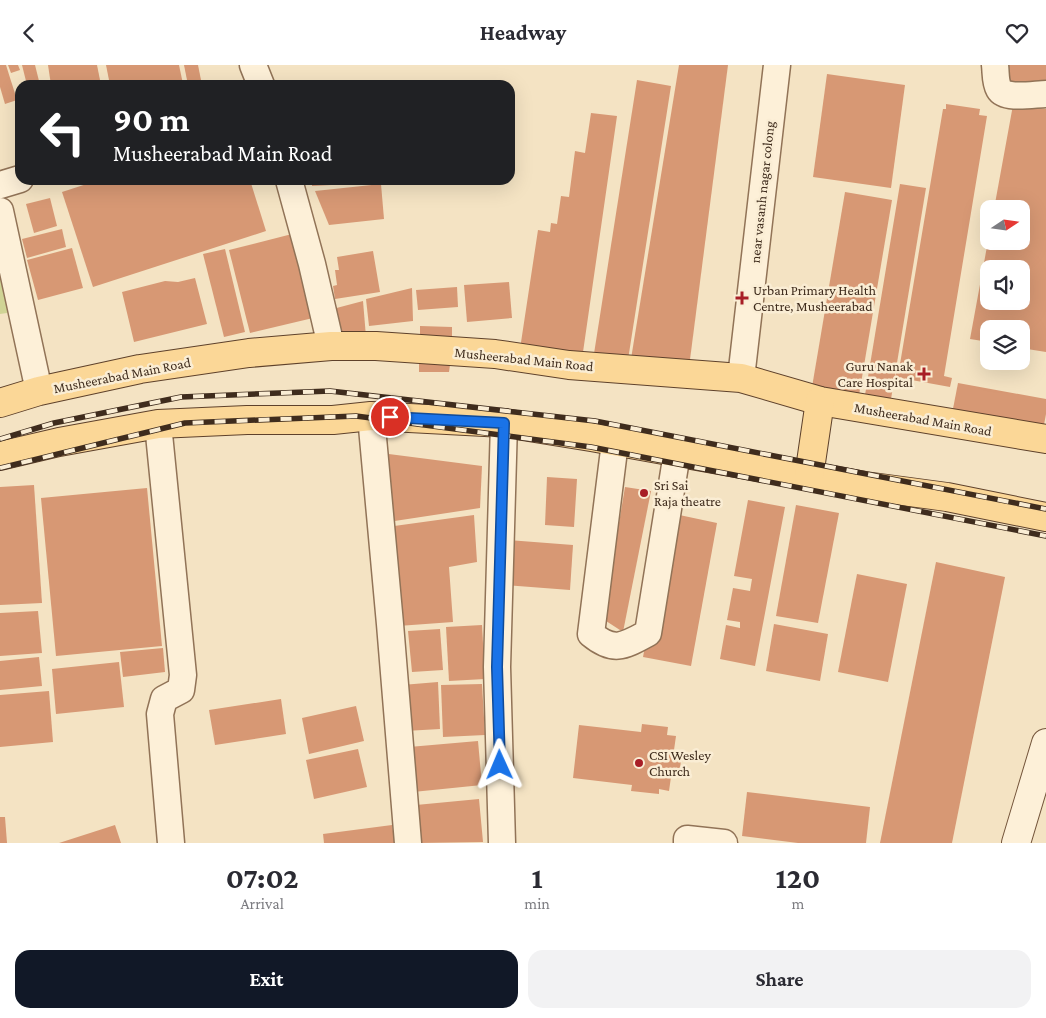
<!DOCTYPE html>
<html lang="en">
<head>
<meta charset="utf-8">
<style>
	:root { --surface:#fff; --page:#f2f2f3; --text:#2b2b33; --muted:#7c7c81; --accent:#111827 }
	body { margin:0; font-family:"Crimson Pro",serif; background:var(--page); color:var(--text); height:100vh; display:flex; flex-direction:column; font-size:19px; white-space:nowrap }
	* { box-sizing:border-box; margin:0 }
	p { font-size:16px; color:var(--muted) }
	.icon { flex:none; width:28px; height:28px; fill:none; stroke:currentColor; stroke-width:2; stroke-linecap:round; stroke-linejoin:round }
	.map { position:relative; height:778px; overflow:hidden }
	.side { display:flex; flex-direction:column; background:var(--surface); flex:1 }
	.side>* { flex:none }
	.top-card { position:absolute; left:15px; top:15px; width:500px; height:105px; border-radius:15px; box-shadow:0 5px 20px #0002; background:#202124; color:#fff; overflow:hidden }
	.needle { width:32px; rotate:77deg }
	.fabs { position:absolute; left:980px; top:135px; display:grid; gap:10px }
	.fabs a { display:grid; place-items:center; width:50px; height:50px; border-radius:10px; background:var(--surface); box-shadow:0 5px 20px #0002; font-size:25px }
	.pin { position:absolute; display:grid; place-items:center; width:42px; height:42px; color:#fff; margin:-21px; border:2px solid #fff; border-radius:50%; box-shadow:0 1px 5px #0007 }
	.me { position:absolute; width:55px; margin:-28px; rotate:359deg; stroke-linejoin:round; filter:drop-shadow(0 0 4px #0008) }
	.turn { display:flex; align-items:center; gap:18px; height:105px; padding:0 15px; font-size:22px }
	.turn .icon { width:65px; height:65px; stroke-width:2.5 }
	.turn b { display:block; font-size:35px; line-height:42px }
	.eta { display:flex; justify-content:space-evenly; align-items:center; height:85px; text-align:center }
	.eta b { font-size:30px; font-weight:700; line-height:35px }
	.cta { display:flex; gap:10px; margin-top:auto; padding:10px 15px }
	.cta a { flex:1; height:58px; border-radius:15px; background:var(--accent); color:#fff; font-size:20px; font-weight:700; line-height:58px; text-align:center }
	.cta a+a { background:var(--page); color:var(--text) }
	header { display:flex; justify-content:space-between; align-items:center; height:65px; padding:0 15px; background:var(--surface); font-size:22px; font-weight:700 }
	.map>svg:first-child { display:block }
	.green { fill:#d0d495 }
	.building { fill:#d79874; fill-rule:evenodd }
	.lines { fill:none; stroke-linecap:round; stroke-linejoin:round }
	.street-casing { stroke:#917357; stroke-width:29 }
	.secondary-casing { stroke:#73543a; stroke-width:30 }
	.primary-casing { stroke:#5e412b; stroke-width:30 }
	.street { stroke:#fdf0d8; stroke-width:26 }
	.secondary { stroke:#fdf0d8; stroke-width:28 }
	.primary { stroke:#fbd797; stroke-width:28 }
	.rail-casing { stroke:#3f2c1d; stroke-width:5.5 }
	.rail { stroke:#faedd4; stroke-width:4; stroke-dasharray:11; stroke-linecap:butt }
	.route-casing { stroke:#114b97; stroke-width:12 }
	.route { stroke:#1a73e8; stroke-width:9 }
	.poi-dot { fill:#a81e26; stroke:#faedd4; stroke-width:2 }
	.labels { text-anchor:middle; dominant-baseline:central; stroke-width:5; stroke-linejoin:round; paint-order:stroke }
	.street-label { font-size:14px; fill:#3f2c1d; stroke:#faedd4 }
	.poi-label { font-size:14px; fill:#3f2c1d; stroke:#faedd4; text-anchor:start }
</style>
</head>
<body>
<header><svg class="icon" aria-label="back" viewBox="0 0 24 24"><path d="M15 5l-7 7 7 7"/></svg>Headway<svg class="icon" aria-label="heart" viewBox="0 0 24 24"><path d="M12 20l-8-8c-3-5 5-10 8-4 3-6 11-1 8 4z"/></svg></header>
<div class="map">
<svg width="1046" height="778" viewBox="0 0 1046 778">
	<rect width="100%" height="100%" fill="#f4e3c3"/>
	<path class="green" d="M0,171L11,233L7,248L0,249Z"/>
	<g class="building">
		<path d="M0,0H6L17,35L5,39L0,22Z"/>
		<path d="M8,0H18L20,5L11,8Z"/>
		<path d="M22,0H35L40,20H27Z"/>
		<path d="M48,0H97L101,20H51Z"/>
		<path d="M106,0H179L183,19L110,20Z"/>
		<path d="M184,0H198L202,20H188Z"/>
		<path d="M679,0H728L688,310L630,300Z"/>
		<path d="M1009,0H1046V23L1011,26Z"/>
		<path d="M827,9L905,20L891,123L813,112Z"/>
		<path d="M637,15L671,21L627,301L593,295Z"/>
		<path d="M946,39L980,44L979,50L987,51L944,311L952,313L950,322L895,312L897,304L899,305L943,44H946Z"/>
		<path d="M1013,40L1046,44V287L1021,283V264H989V277L970,274L988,176H1021V144H994ZM989,204H1021V236H989Z"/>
		<path d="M591,48L617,51L582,294L520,284L538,165L550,167L551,158L557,159L561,131L569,132L575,86L585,88Z"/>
		<path d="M99,115H250L266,166L93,222L62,127Z"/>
		<path d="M312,115H388L389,117L312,121Z"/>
		<path d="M381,119L384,154L329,160L315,126Z"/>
		<path d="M900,119L926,123L890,340L864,336Z"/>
		<path d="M845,127L892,135L858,336L811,328Z"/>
		<path d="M50,133L57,161L34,168L26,139Z"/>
		<path d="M62,164L66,182L27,193L22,174Z"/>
		<path d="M292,169L313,253L250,268L229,185Z"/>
		<path d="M72,183L83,223L38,235L27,195Z"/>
		<path d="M225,184L245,267L224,272L203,189Z"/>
		<path d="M373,186L380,227L335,234L333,221L337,220L335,205H339L337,192Z"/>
		<path d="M195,213L207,259L134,277L122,227L165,216L178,217Z"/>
		<path d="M509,217L512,253L467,257L464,220Z"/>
		<path d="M457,222L458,242L418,245L416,225Z"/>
		<path d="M412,223L413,256L369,261L366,234Z"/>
		<path d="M363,236L366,272H332L329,245Z"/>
		<path d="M420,261L452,262V278H420Z"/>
		<path d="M419,287L450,300L449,307H419Z"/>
		<path d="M958,318L1046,334V349L1042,370L951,354Z"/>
		<path d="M381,388L482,401L480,443L388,457Z"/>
		<path d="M547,412L577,414L574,462L545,460Z"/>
		<path d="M34,420L42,538L0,540V422Z"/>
		<path d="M625,422L651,426L623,567L603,554Z"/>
		<path d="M147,423L162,581L56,591L41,433Z"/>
		<path d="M748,435L785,442L755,601L720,594L726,560L740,563V557L727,555L733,523L750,526L752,514L734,511Z"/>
		<path d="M796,440L839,448L818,558L776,551Z"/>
		<path d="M670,448L717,458L691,601L643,592Z"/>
		<path d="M474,450L477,497L449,502L453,557L398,561L387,462Z"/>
		<path d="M507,475L573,480L570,525L504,520Z"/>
		<path d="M936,497L1005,512L952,778H880Z"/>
		<path d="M857,509L907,519L888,617L838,607Z"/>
		<path d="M38,546L42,588L0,591V548Z"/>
		<path d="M774,559L828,569L820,616L766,606Z"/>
		<path d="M482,560L485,614L449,616L446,562Z"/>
		<path d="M440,564L443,605L412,607L408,566Z"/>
		<path d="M163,583L165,607L123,612L120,587Z"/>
		<path d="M39,592L42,621L0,625V596Z"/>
		<path d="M119,597L124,642L56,649L52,604Z"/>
		<path d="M438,617L440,664L405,666L402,620Z"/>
		<path d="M482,619L485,670L443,672L441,620Z"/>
		<path d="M49,626L53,677L0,682V630Z"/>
		<path d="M281,634L286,669L215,680L209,645Z"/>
		<path d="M356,641L364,676L309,689L302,653Z"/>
		<path d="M642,659L668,662L667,670L676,671L674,685L682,686L679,713L671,712L669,726L659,724V729L631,726L632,720L573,713L579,660L641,667Z"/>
		<path d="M478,676L482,720L413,727L409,682Z"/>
		<path d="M358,684L367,722L314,734L306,695Z"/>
		<path d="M747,727L870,742L866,778H798L742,771Z"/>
		<path d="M479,734L483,777L419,778L416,740Z"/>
		<path d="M0,752H5L7,778H0Z"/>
		<path d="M115,760L121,778H59Z"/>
		<path d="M392,760L395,778H324L323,769Z"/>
	</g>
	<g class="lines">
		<g class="street-casing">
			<g id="street">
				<path d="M253,0L261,20"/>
				<path d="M995,0C996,8 995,17 999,24C1005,35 1035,29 1046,29"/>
				<path d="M289,115L312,199L331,281"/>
				<path d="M0,120L20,114"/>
				<path d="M0,146L39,326"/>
				<path d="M741,313L777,0"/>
				<path d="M371,351L390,559L408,778"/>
				<path d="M158,359L183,610L181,625L164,634L160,649L171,778"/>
				<path d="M615,377L591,569C614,588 624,581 648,568L677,388"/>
				<path d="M502,778L497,602L504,358"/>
				<path d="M687,778V774L724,778"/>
			</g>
		</g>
		<g class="secondary-casing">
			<path id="secondary" d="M1016,778L1046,678"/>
		</g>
		<g class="primary-casing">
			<g id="primary">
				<path d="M0,338L39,326L140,304L249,288L331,281H376L495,289L569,300L741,313L820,336L1046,374"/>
				<path d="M0,391L59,377L158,359L247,355H333L371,351L504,358L591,372L865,421L947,432L1046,452"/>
				<path d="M809,411L820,336"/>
			</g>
		</g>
		<use href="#street" class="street"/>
		<use href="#secondary" class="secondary"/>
		<use href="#primary" class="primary"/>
		<g class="rail-casing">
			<g id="rail">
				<path d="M0,374L54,358L181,332L330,326L595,356L1046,444"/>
				<path d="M0,403L185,358L356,351L591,382L1046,471"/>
			</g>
		</g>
		<use href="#rail" class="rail"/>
	</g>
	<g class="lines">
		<g class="route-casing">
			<path id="route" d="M390,352L504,358L497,602L500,700"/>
		</g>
		<use href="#route" class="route"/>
	</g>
	<g class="poi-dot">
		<path d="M739.5 225.5h5v5h5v5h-5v5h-5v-5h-5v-5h5z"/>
		<path d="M921.5 301.5h5v5h5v5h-5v5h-5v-5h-5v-5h5z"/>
		<circle cx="644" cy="428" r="5"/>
		<circle cx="639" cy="698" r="5"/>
	</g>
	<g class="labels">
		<g class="street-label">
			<text transform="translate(762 127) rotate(-84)">near vasanh nagar colong</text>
			<text transform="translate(524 294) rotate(6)">Musheerabad Main Road</text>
			<text transform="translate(122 310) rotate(-11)">Musheerabad Main Road</text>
			<text transform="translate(923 354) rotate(10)">Musheerabad Main Road</text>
		</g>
		<g class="poi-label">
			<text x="753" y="225">Urban Primary Health<tspan x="753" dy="16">Centre, Musheerabad</tspan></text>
			<text x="913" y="301" text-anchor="end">Guru Nanak<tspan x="913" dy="16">Care Hospital</tspan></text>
			<text x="654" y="420">Sri Sai<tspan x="654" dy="16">Raja theatre</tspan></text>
			<text x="649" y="690">CSI Wesley<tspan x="649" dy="16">Church</tspan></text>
		</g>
	</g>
</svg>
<div class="fabs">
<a><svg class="needle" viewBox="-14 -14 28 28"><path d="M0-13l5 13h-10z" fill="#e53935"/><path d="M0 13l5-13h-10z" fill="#7c7c81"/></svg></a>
<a><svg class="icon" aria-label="sound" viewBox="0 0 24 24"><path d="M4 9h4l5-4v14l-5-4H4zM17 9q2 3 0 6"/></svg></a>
<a><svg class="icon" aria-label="layers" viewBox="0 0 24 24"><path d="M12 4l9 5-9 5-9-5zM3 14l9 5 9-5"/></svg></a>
</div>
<div class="pin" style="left:390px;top:352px;background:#d93025"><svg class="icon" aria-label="arrive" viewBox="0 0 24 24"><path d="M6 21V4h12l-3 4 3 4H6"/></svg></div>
<svg class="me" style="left:500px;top:700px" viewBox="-20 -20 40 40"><path d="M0-17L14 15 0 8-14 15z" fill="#1a73e8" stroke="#fff" stroke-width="4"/></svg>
<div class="top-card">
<div class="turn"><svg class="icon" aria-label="left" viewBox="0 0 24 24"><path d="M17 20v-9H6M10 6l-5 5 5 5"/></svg><div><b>90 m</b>Musheerabad Main Road</div></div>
</div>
</div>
<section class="side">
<div class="eta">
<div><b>07:02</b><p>Arrival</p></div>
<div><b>1</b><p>min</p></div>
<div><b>120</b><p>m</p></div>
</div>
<div class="cta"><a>Exit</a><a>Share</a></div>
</section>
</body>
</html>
